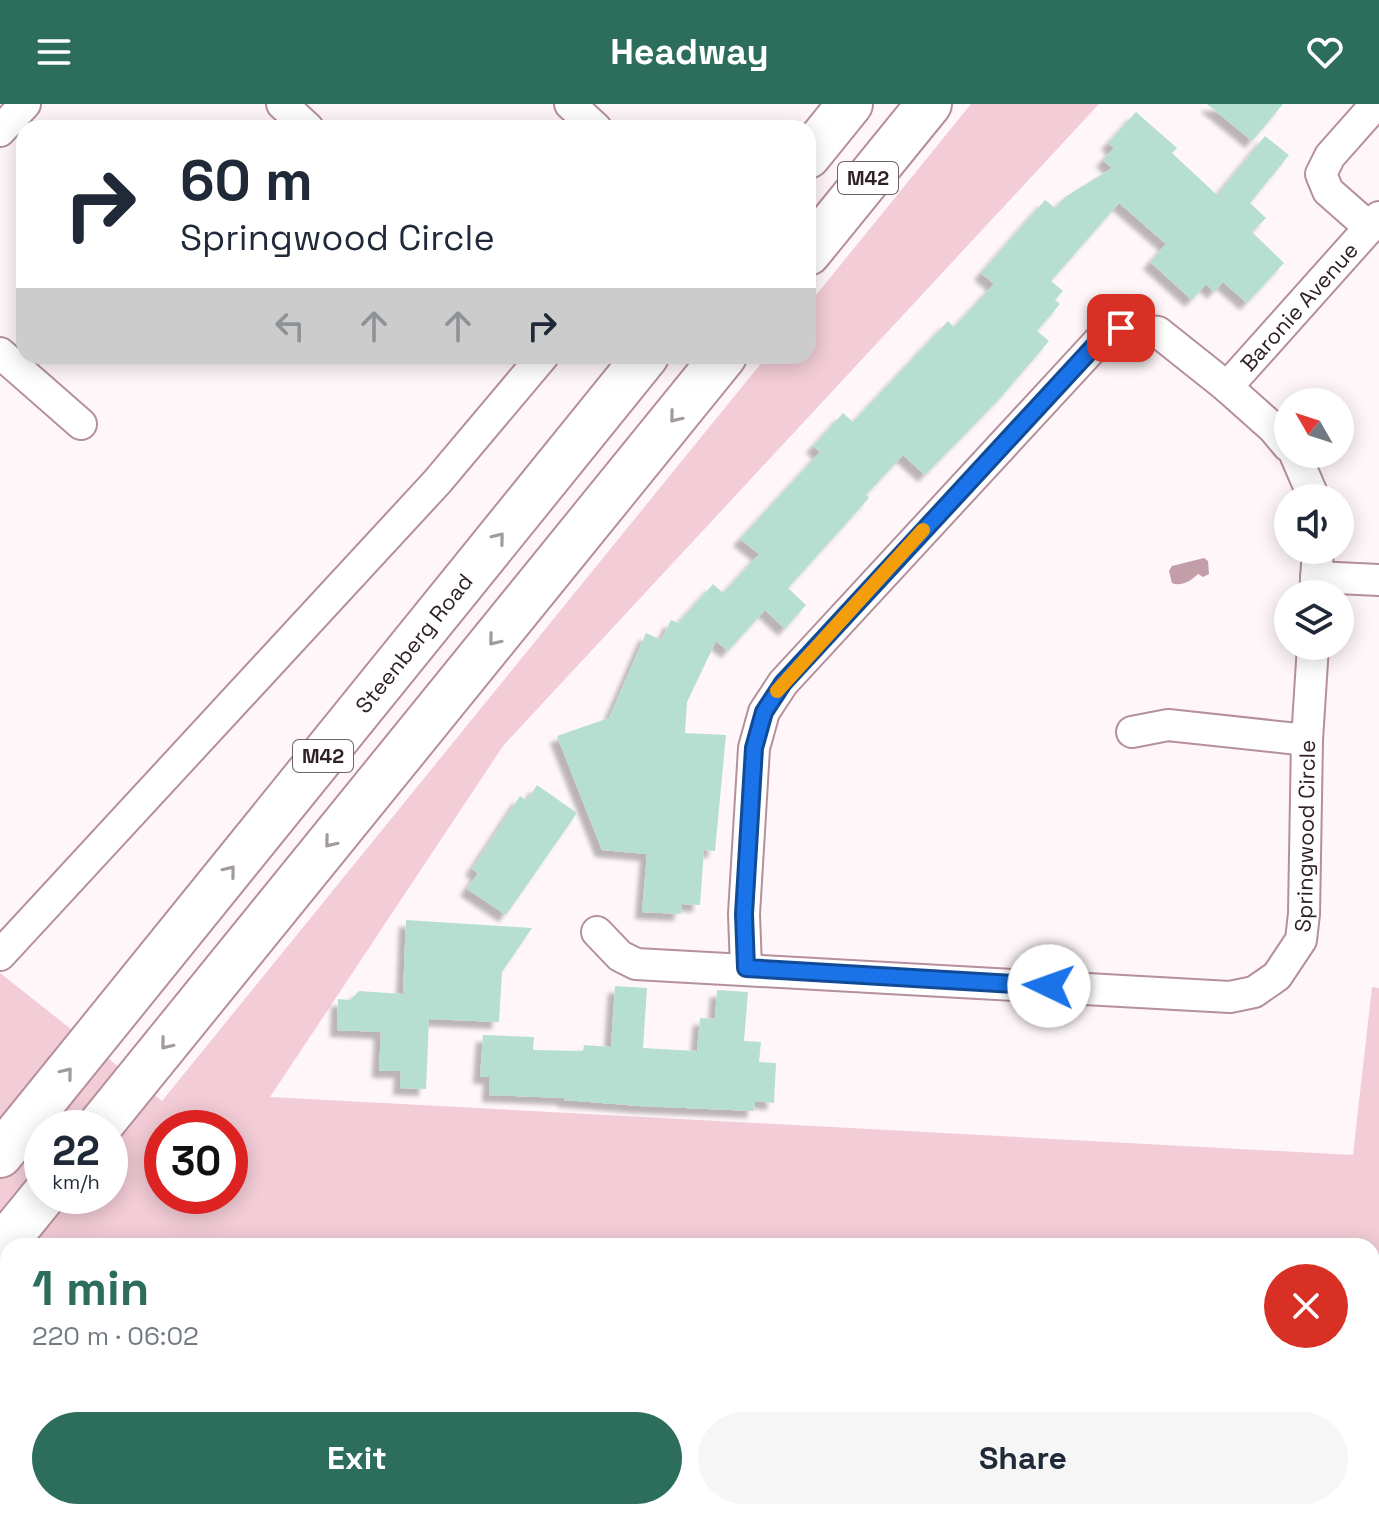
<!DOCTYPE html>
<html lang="en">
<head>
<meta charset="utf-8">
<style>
	:root { --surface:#fff; --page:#f6f6f7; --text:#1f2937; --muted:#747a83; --accent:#2d6d5c }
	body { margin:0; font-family:"Space Grotesk",sans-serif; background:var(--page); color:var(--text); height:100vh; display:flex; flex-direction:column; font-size:30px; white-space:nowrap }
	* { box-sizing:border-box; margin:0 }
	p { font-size:26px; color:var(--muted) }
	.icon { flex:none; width:44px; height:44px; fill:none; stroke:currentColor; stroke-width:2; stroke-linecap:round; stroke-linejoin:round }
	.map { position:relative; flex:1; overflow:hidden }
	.details { position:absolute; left:0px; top:1134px; width:1380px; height:282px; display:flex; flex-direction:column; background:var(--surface); border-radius:24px 24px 0 0; box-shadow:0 4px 20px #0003 }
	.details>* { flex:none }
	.banner { position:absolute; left:16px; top:16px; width:800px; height:244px; border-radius:24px; box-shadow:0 4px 20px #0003; background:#fff; color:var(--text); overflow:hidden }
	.needle { width:52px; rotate:309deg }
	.buttons { position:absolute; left:1274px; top:284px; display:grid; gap:16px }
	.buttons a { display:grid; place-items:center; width:80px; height:80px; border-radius:50%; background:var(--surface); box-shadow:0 4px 20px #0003; font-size:40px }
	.speed { position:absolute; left:24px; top:1006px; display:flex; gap:16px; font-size:40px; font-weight:700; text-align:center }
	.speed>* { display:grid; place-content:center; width:104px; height:104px; border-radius:50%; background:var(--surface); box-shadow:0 4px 20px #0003; line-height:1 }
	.speed small { font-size:20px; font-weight:400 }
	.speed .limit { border:12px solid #d22; background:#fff; color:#111 }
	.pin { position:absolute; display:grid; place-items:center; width:68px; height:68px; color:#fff; margin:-34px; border-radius:16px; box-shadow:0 4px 12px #0006 }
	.me { position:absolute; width:88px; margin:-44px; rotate:273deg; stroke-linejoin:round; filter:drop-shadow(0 0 6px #0008) }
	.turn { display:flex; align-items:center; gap:28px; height:168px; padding:0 32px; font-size:36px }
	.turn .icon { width:104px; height:104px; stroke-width:2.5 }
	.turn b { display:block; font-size:56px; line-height:68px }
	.lanes { display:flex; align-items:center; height:76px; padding:0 32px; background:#0003; justify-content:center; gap:40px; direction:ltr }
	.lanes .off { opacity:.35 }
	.round { display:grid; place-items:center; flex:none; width:84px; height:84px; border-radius:42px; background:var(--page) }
	.summary { display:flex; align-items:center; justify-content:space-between; height:136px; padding:0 32px }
	h1 { font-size:48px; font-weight:700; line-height:60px; color:var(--accent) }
	.action { display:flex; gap:16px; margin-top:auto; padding:16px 32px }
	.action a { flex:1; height:92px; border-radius:48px; background:var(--accent); color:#fff; font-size:32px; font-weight:700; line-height:92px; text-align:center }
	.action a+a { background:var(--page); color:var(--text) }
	header { display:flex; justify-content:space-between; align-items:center; height:104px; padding:0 32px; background:var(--accent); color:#fff; font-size:36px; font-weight:700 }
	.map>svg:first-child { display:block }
	.green { fill:#f2ccd6; fill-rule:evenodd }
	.water { fill:#c39ea8 }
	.building { fill:#b7dfd1; filter:url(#shadow) }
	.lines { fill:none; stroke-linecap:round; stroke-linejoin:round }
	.street-casing { stroke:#b5909a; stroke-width:34 }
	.primary-casing { stroke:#b5909a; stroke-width:48 }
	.street { stroke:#fff; stroke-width:30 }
	.primary { stroke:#fff; stroke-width:44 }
	.oneway { stroke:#a29b9d }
	.route-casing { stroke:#114b97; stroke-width:20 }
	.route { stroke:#1a73e8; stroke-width:14 }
	.slow { stroke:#f59e0b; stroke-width:14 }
	.labels { text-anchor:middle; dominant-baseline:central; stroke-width:7; stroke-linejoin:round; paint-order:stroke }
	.shield { fill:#fff; stroke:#6e6466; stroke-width:2 }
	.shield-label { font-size:20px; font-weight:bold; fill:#302125 }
	.street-label { font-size:22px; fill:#302125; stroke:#fff }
</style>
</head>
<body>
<header><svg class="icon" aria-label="menu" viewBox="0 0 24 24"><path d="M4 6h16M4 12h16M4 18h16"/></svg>Headway<svg class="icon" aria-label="heart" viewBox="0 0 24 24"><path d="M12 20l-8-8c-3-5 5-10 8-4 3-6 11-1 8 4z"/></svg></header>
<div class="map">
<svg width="1379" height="1415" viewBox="0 0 1379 1415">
	<defs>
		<filter id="shadow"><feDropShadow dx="-7" dy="7" stdDeviation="2" flood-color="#0004"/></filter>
	</defs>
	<rect width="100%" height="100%" fill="#fef6f8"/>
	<path class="green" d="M971,0H1099L503,642L270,993L1353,1051L1372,883L1379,884V1415H0V869L162,997L767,252H808V201ZM42,1024H110V1092H42ZM162,1024H230V1092H162ZM8,1142H1372V1408H8Z"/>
	<path class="water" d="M1204,454L1208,457L1209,470L1203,473L1198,470C1192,476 1182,483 1172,479L1169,467L1172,462Z"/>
	<g class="building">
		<path d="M1207,0H1283L1252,37Z"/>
		<path d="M1136,8L1177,44L1172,49L1217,91L1265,32L1289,51L1250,99L1266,114L1252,128L1284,159L1247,199L1223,178L1214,188L1206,180L1192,196L1150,158L1166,140L1119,99L1051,177L1063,187L1055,196L1060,200L1037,227L1049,237L1001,293L925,371L903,351L866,391L869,394L788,484L806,501L785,525L765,506L728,547L716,537L687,598L685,629L726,631L715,747L704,746L700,801L682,800L681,810L642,808L647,750L602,746L557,632L609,614L646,529L661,536L671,516L678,519L713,480L723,489L759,450L740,435L820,348L813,342L843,309L853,318L948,217L954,223L994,180L981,169L1045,96L1055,104L1065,93L1112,64L1103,56L1114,44L1108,39Z"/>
		<path d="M537,681L577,709L506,811L467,785L478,769L472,765L520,692L527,697Z"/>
		<path d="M406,816L532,824L502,868L499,918L429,915L426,985L400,984L401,967H379L381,928L337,926L338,895L350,896L359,887L403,890Z"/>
		<path d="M615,882L647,884L643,944L697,947L700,914L715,915L717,886L748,888L744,937L761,938L759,958L776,959L774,999L755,997L754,1007L640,1002L564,996L565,994L489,991L490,973H480L483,931L534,933L533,946L583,947L584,941L611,943Z"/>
	</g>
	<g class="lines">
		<g class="street-casing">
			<g id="street">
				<path d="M282,0L308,24"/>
				<path d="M570,0L596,24"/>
				<path d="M0,27L25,0"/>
				<path d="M1370,124L1328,87L1321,70L1330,52L1376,0"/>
				<path d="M0,249L81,320"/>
				<path id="s1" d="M1227,283L1379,113"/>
				<path d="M1295,350L1314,394"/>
				<path d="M1316,473L1379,476"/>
				<path d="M1315,490L1318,446"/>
				<path d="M1132,628L1168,621L1307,636"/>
				<path id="s2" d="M597,828L620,852L636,860L1230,893L1254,888L1277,872L1301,836L1304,810L1307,636L1313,542"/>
				<path d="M0,851L437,378L543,252"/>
				<path d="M746,864L744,810L754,644L764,608L783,579L1098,238L1121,224L1158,228L1227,283L1273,324L1288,342"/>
			</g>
		</g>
		<g class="primary-casing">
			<g id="primary">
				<path d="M808,52L850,0"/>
				<path d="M808,149L929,0"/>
				<path d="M98,1024L724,252"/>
				<path id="s3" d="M0,1051L646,252"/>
				<path d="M0,1145L43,1092"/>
			</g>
		</g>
		<use href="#street" class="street"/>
		<use href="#primary" class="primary"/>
	</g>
	<defs><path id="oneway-chevron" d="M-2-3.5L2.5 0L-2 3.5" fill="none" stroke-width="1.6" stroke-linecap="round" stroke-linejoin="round" transform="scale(2)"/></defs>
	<g class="oneway">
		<use href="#oneway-chevron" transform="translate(675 313) rotate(129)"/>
		<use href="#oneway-chevron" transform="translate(499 434) rotate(-51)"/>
		<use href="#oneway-chevron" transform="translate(494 536) rotate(129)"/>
		<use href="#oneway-chevron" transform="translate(330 738) rotate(129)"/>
		<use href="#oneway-chevron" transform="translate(230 767) rotate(-51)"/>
		<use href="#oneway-chevron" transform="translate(166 940) rotate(129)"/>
		<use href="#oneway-chevron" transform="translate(67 969) rotate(-51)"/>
	</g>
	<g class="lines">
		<g class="route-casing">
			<path id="route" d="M1049,882L746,864L744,810L754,644L764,608L783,579L1098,238L1121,224"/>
		</g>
		<use href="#route" class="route"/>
		<path class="slow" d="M777,587L923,426"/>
	</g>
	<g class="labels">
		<g class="shield">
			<rect x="838" y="58" width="60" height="32" rx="6"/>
			<rect x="293" y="636" width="60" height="32" rx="6"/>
		</g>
		<g class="shield-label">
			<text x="868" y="74">M42</text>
			<text x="323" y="652">M42</text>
		</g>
		<g class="street-label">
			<text stroke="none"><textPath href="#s1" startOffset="108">Baronie Avenue</textPath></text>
			<text stroke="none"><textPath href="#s3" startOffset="658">Steenberg Road</textPath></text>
			<text stroke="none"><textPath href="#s2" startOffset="846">Springwood Circle</textPath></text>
		</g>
	</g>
</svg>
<div class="buttons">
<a><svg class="needle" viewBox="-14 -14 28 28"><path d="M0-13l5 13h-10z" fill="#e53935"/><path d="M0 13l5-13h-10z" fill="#747a83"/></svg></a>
<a><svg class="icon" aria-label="sound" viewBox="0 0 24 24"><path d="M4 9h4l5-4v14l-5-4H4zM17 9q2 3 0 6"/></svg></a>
<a><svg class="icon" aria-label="layers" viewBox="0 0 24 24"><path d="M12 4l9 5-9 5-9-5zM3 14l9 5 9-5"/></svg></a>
</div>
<div class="speed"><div>22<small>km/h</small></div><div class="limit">30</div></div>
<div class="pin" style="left:1121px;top:224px;background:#d93025"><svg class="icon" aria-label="arrive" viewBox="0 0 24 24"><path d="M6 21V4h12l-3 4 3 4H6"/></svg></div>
<svg class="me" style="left:1049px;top:882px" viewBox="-20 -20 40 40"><circle r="19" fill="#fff"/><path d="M0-13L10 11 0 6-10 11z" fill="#1a73e8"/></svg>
<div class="banner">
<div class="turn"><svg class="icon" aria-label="right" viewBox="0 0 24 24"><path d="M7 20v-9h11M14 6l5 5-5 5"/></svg><div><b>60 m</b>Springwood Circle</div></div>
<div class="lanes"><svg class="icon off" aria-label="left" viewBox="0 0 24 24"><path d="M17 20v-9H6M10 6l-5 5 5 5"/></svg><svg class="icon off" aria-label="ahead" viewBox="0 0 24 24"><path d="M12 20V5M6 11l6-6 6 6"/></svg><svg class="icon off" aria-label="ahead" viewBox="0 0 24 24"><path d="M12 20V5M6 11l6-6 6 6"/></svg><svg class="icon" aria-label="right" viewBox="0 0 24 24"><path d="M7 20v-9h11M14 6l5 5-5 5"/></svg></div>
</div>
<section class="details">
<div class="summary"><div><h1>1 min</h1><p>220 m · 06:02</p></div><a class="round" style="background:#d93025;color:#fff"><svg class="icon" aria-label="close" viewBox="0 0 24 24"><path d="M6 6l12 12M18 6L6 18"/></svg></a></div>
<div class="action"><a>Exit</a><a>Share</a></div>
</section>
</div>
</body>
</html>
